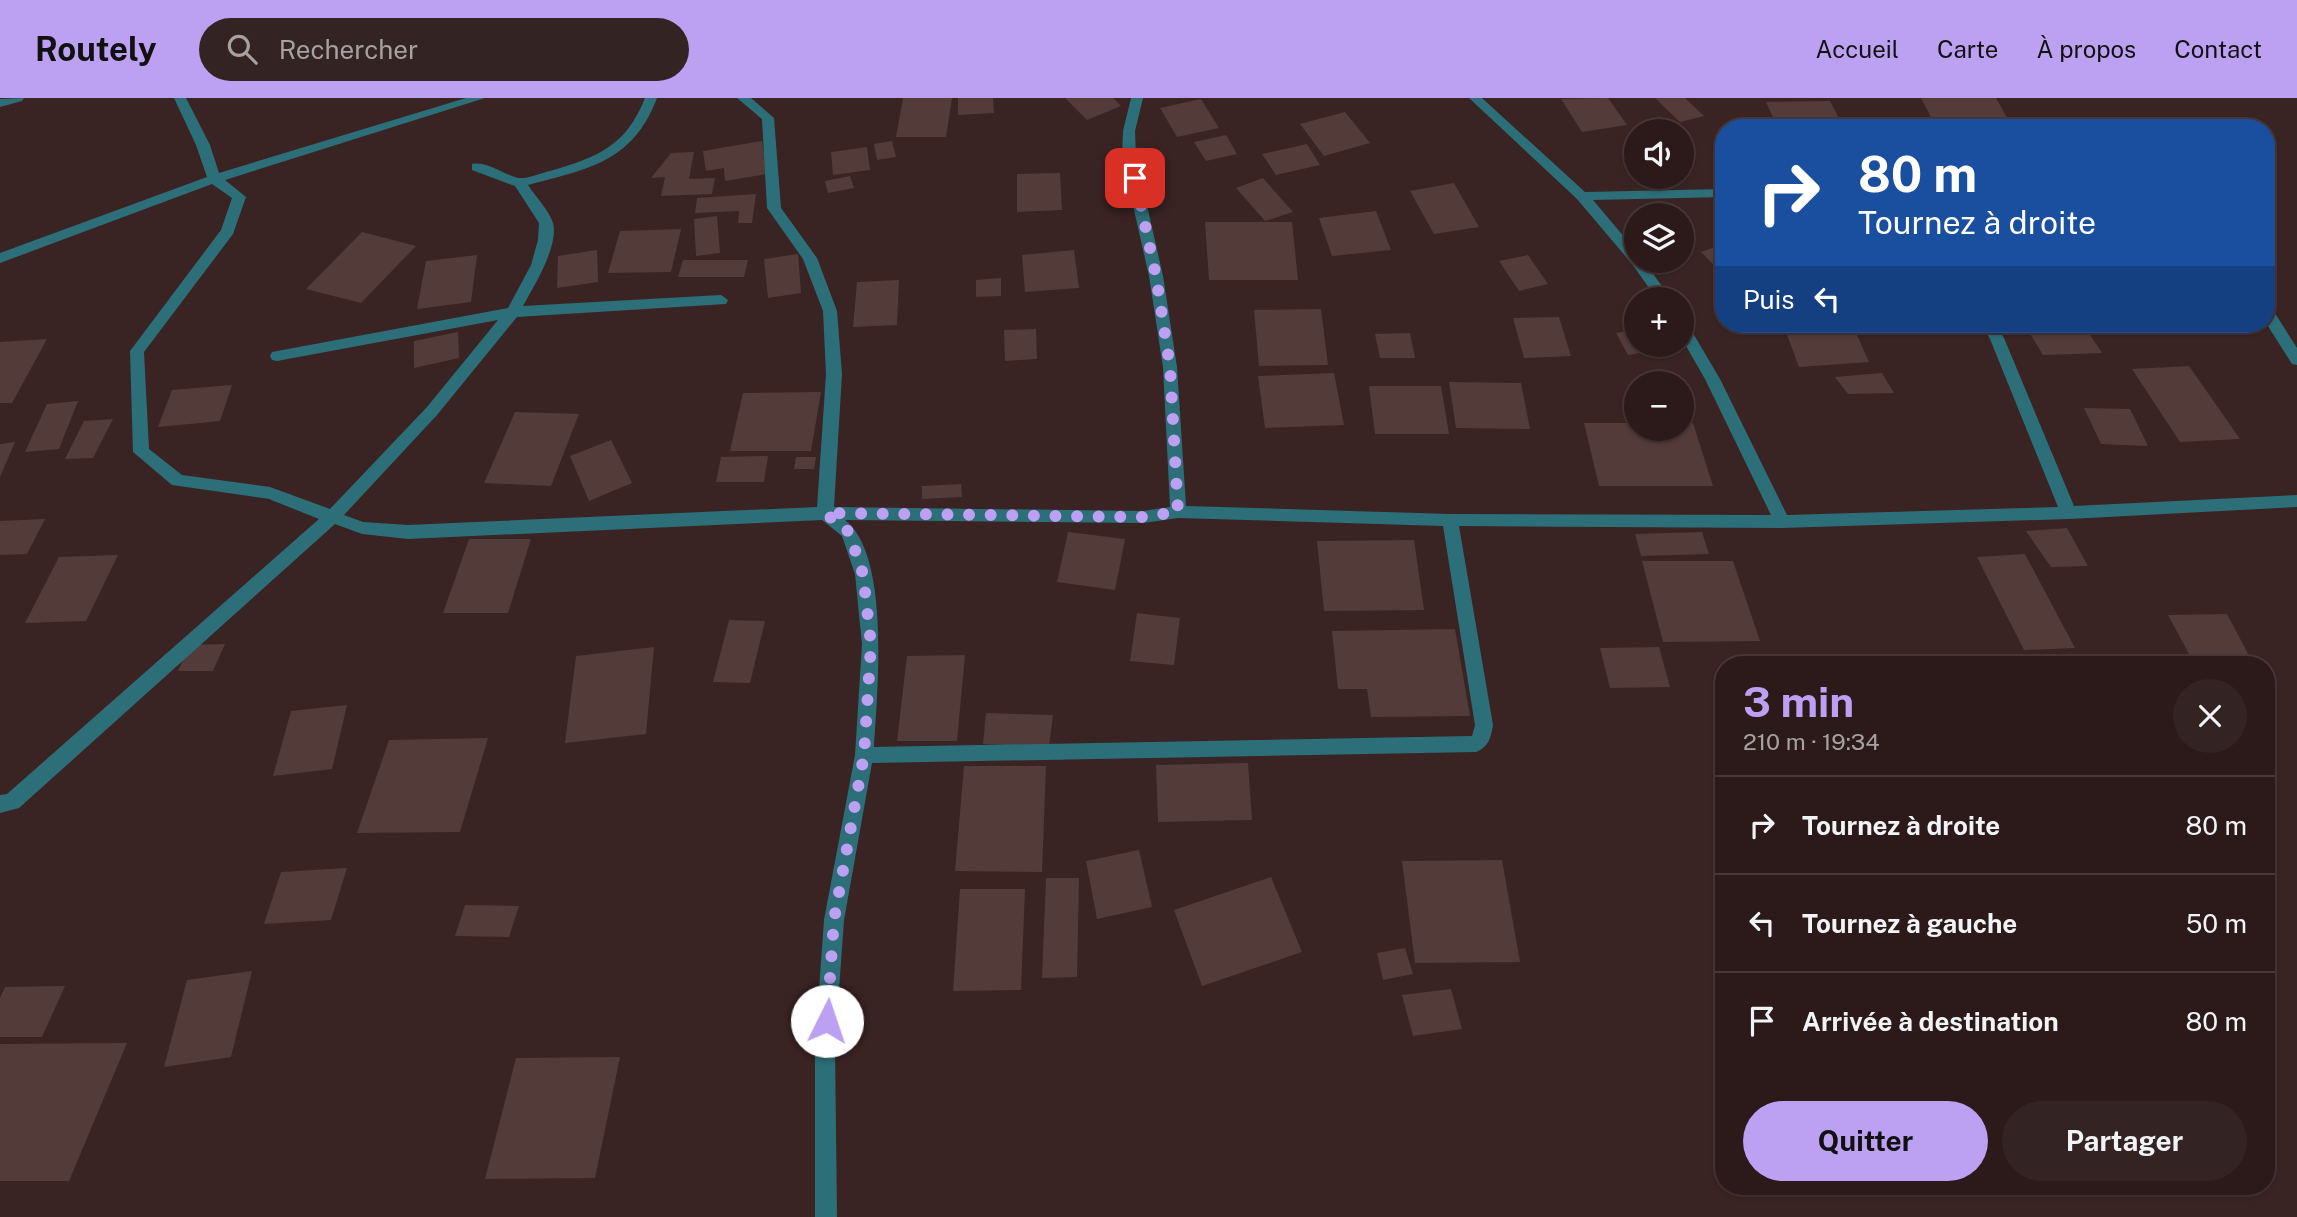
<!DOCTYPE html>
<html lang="fr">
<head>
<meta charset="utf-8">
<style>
	:root { --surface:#2c1a1a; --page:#342323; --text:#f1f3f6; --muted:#a6a1a2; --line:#483839; --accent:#bca0f2 }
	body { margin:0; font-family:"Public Sans",sans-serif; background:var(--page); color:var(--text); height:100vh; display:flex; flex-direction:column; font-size:26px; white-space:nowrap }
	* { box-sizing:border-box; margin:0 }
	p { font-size:23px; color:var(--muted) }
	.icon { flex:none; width:38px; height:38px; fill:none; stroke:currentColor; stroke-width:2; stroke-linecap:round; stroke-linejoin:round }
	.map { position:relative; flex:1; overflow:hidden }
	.drawer { position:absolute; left:1715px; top:558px; width:560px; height:539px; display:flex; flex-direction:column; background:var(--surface); border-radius:28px; box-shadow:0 2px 5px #0004,0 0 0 2px var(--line) }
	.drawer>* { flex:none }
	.guide { position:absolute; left:1715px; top:21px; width:560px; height:214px; border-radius:28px; box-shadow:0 2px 5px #0004,0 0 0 2px var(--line); background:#1a4fa0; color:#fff; overflow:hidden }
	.buttons { position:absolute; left:1624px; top:21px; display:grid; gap:14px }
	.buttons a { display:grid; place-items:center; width:70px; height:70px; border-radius:50%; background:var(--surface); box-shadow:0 2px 5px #0004,0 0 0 2px var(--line); font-size:35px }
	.pin { position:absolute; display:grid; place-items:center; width:60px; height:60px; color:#fff; margin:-30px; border-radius:14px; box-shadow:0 4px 10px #0006 }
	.me { position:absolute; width:77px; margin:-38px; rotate:4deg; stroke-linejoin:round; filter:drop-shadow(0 0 5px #0008) }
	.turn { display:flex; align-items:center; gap:24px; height:147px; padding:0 28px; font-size:32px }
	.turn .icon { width:91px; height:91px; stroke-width:2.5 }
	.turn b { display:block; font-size:49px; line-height:60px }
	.then { display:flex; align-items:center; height:66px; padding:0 28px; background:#0003; gap:14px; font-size:26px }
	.round { display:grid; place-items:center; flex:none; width:74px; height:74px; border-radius:37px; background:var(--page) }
	.head { display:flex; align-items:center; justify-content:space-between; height:119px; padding:0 28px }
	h1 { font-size:42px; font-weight:700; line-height:52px; color:var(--accent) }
	.primary-button { display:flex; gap:14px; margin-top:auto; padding:14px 28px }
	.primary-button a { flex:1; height:80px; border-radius:42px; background:var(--accent); color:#111; font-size:28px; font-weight:700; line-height:80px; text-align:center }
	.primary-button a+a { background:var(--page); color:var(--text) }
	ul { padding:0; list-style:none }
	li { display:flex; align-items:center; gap:21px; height:98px; padding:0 28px; border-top:2px solid var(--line) }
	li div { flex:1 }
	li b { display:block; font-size:26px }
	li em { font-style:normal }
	header { display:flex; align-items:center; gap:42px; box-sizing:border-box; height:98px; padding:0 35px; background:var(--accent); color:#111 }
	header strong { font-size:33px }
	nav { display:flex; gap:38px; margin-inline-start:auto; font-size:24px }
	.search { width:490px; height:63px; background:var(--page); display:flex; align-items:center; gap:18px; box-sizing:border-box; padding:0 24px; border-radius:38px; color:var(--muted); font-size:26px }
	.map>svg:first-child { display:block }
	.building { fill:#533b3a }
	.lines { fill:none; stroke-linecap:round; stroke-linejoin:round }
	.minor { fill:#2d6f79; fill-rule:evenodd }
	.route { stroke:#bca0f2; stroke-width:12; stroke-dasharray:0 21.6 }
</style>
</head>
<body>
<header>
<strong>Routely</strong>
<div class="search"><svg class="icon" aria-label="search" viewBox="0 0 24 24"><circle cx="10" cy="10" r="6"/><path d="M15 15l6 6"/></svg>Rechercher</div>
<nav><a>Accueil</a><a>Carte</a><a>À propos</a><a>Contact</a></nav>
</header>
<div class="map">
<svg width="2297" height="1119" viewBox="0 0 2297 1119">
	<rect width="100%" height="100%" fill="#3a2323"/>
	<g class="building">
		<path d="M903,0H952L946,39H896Z"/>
		<path d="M958,0H993L994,15L958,17Z"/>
		<path d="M1065,0H1113L1121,8L1087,22Z"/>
		<path d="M1608,0L1627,27L1582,34L1561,1Z"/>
		<path d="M1655,0H1685L1704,18L1680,24Z"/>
		<path d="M1921,0H1996L2010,25H1934Z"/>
		<path d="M1201,1L1219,30L1177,39L1160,10Z"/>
		<path d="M1830,3L1844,30H1778L1766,4Z"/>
		<path d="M1345,14L1370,45L1324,58L1300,26Z"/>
		<path d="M1959,26L2006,27L2007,30H1960Z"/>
		<path d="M1226,37L1237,56L1206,63L1194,44Z"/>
		<path d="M762,43L767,76L725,83L724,70L706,73L703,53Z"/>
		<path d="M892,43L896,59L877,62L874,46Z"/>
		<path d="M1307,46L1320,67L1276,77L1262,56Z"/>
		<path d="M867,49L870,72L833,77L831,54Z"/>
		<path d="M694,54L689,81L715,80L712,96L661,98L665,79L651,80L671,55Z"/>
		<path d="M1060,75L1062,112L1017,114V76Z"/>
		<path d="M850,78L854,90L828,95L825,83Z"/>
		<path d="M1263,80L1293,114L1265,123L1236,90Z"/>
		<path d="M1454,85L1479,129L1434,136L1410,93Z"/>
		<path d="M756,96L752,125H738L739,113L695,115L697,100Z"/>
		<path d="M1376,113L1391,152L1332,158L1319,120Z"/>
		<path d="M717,118L720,155L696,158L694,121Z"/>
		<path d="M1205,124H1292L1298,182H1209Z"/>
		<path d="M681,131L671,174L608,175L620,133Z"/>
		<path d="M362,134L416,148L361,205L306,191Z"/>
		<path d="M1724,146V177L1701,154Z"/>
		<path d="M597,152L598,184L557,190L558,158Z"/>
		<path d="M1074,152L1079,190L1025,194L1022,157Z"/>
		<path d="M798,156L801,195L768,200L764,161Z"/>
		<path d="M477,157L471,204L417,211L426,163Z"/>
		<path d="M1528,157L1548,186L1519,193L1499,163Z"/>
		<path d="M683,162H748L744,179H678Z"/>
		<path d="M1001,180V198L976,199V182Z"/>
		<path d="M899,182L897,227L853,229L857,184Z"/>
		<path d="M1321,211L1328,267L1259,268L1254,212Z"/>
		<path d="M1559,219L1571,258L1524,260L1513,220Z"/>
		<path d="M1783,226H1852L1869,264L1799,269Z"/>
		<path d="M2024,226H2083L2102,255L2043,257Z"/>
		<path d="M1036,231L1037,261L1005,263L1004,232Z"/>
		<path d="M1636,232V247H1654L1657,252L1628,257L1616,235Z"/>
		<path d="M458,234L459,260L414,270V243Z"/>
		<path d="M1410,235L1415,260H1380L1375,236Z"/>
		<path d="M47,241L12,305H0V244Z"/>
		<path d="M2189,268L2240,341L2180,344L2132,271Z"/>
		<path d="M1334,275L1344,327L1265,330L1258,278Z"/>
		<path d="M1882,275L1894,295L1848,296L1835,279Z"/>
		<path d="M1449,284L1521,285L1530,331L1456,330Z"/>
		<path d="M232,287L220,323L158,329L172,292Z"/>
		<path d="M1369,288H1441L1449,336H1375Z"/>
		<path d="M821,294L811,353H730L743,295Z"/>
		<path d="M78,303L59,351L25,354L47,306Z"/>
		<path d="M2084,310L2130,311L2148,348L2101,346Z"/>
		<path d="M515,314L579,316L551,388L484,385Z"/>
		<path d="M113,321L93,360L65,361L84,323Z"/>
		<path d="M1584,325H1636V331H1682V325H1693L1713,388H1599Z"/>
		<path d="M611,342L632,385L589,403L570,358Z"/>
		<path d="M15,344L0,379V346Z"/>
		<path d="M768,358L764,384H716L721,359Z"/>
		<path d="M796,359H816L814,371H794Z"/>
		<path d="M961,386L962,399L922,401V388Z"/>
		<path d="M45,421L27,456L0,457V423Z"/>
		<path d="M2067,430L2088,468L2051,469L2026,433Z"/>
		<path d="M1068,434L1125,441L1115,492L1057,484Z"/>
		<path d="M1702,434L1709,456L1641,458L1635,436Z"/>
		<path d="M469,441H531L508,515H443Z"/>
		<path d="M1414,442L1424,512L1324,513L1317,443Z"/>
		<path d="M2025,456L2075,550L2024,552L1977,459Z"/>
		<path d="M118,457L86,523L25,525L59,459Z"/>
		<path d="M1642,463H1733L1760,543L1663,544Z"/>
		<path d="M1137,515L1180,520L1174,567L1130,563Z"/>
		<path d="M2227,516L2254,567H2195L2168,517Z"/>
		<path d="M729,522L765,523L750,585L713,584Z"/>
		<path d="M1455,531L1470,618L1371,619L1367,591H1338L1332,533Z"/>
		<path d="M225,546L213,573H178L190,547Z"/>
		<path d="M654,549L646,636L565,645L576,558Z"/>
		<path d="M1659,549L1670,589L1610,590L1600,550Z"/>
		<path d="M965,557L957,643H897L907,558Z"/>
		<path d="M347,607L332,671L273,678L291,613Z"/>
		<path d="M986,615L1053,617L1049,648L983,646Z"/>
		<path d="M488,640L460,734L357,735L389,642Z"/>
		<path d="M1248,665L1252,722L1158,724L1156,667Z"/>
		<path d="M964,668H1046L1042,774L955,773Z"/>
		<path d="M1139,752L1152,809L1097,821L1086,763Z"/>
		<path d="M1502,762L1520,864L1415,865L1402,763Z"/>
		<path d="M347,770L331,822L264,826L281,774Z"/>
		<path d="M1271,779L1302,854L1202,888L1174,812Z"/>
		<path d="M1046,780H1079L1077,879L1042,880Z"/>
		<path d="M960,791H1025L1021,892L953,893Z"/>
		<path d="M465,807L519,808L509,839L455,838Z"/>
		<path d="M1405,850L1413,876L1383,882L1377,855Z"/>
		<path d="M252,873L231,959L164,969L187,882Z"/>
		<path d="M65,888L42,939H0V900L5,889Z"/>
		<path d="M1451,891L1462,931L1413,938L1402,897Z"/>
		<path d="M127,945L69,1083H0V946Z"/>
		<path d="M620,959L595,1080L485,1081L516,960Z"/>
	</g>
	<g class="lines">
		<g class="minor">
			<path d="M24,0L22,3L0,9V1Z"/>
			<path d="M174,0H186L210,47L219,75L466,0H485L225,82L246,99L233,136L144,254L149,351L182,377L270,389L330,411L427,309L498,222L277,263L272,262L270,258L272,254L508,210L531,167L538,142L539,125L515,88L472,72V66C488,63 503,77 519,80C528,81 541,75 550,73C598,59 626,48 645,0H657C633,64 588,71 528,87C535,98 549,112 553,125C559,148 534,188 523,208L721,197L728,202L726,206L517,219L437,317L344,417L363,424L408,427L817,409L826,276L823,213L803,161L767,110L762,21L737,0H751L774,20L781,110L817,160L837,213L842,276L834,409L1143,413L1170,409L1163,269L1149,178L1122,59L1123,33L1131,0H1143L1135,33L1136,59L1163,178L1177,269L1186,408L1450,416L1771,417L1705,281L1682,241V224L1687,225L1720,281L1787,417L2058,409L1990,241L1981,226H1995L2004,240L2074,408L2297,397V409L2069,421L1782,430L1459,428L1493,627C1491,639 1489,649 1476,654L872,665L844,822L835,948L837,1119H815V948L824,822L855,657L862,546L855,476L842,438L822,422L408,441L362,436L335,426L19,710L0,715V697L7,696L319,421L269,401L172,387L133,354L130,253L221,132L232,100L212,86L0,165V155L207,79L196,47ZM1178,420L1443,428L1475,627L1472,638L874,649C877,595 891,458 845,422L1143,425Z"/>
			<path d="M1469,0H1482L1585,94L1724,91V99L1593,102L1636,153V163H1644L1671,201H1657L1632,166L1577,101Z"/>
			<path d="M2266,208L2271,209L2297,250V267L2292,266L2266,225Z"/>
		</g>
	</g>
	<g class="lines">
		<path class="route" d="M827,923L834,822L864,657L871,546L863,476L849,434L825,415L1143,419L1178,414L1170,269L1156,178L1135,80"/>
	</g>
</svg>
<div class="buttons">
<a><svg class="icon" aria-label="sound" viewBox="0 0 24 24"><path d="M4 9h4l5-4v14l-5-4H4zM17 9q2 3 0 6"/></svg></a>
<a><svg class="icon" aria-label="layers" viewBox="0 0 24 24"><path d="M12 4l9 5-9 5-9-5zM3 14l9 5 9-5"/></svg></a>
<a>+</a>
<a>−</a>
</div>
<div class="pin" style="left:1135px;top:80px;background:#d93025"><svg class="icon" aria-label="arrive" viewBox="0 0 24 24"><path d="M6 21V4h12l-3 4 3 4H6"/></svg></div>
<svg class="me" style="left:827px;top:923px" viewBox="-20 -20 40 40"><circle r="19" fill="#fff"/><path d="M0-13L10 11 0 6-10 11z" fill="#bca0f2"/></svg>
<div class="guide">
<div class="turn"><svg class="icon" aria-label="right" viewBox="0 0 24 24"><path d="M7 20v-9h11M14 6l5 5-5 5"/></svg><div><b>80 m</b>Tournez à droite</div></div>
<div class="then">Puis<svg class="icon" aria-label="left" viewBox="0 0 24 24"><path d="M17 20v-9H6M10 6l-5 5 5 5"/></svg></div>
</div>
<section class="drawer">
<div class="head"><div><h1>3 min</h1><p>210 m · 19:34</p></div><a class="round"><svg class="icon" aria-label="close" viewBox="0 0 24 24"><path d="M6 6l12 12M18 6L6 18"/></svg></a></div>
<ul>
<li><svg class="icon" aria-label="right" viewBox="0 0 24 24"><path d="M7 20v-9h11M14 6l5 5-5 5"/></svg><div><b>Tournez à droite</b></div><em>80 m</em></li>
<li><svg class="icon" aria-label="left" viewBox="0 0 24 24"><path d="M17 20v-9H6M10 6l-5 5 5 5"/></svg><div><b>Tournez à gauche</b></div><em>50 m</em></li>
<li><svg class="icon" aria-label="arrive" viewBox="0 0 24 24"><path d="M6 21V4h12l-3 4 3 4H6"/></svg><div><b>Arrivée à destination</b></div><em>80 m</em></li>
</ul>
<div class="primary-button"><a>Quitter</a><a>Partager</a></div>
</section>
</div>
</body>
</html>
